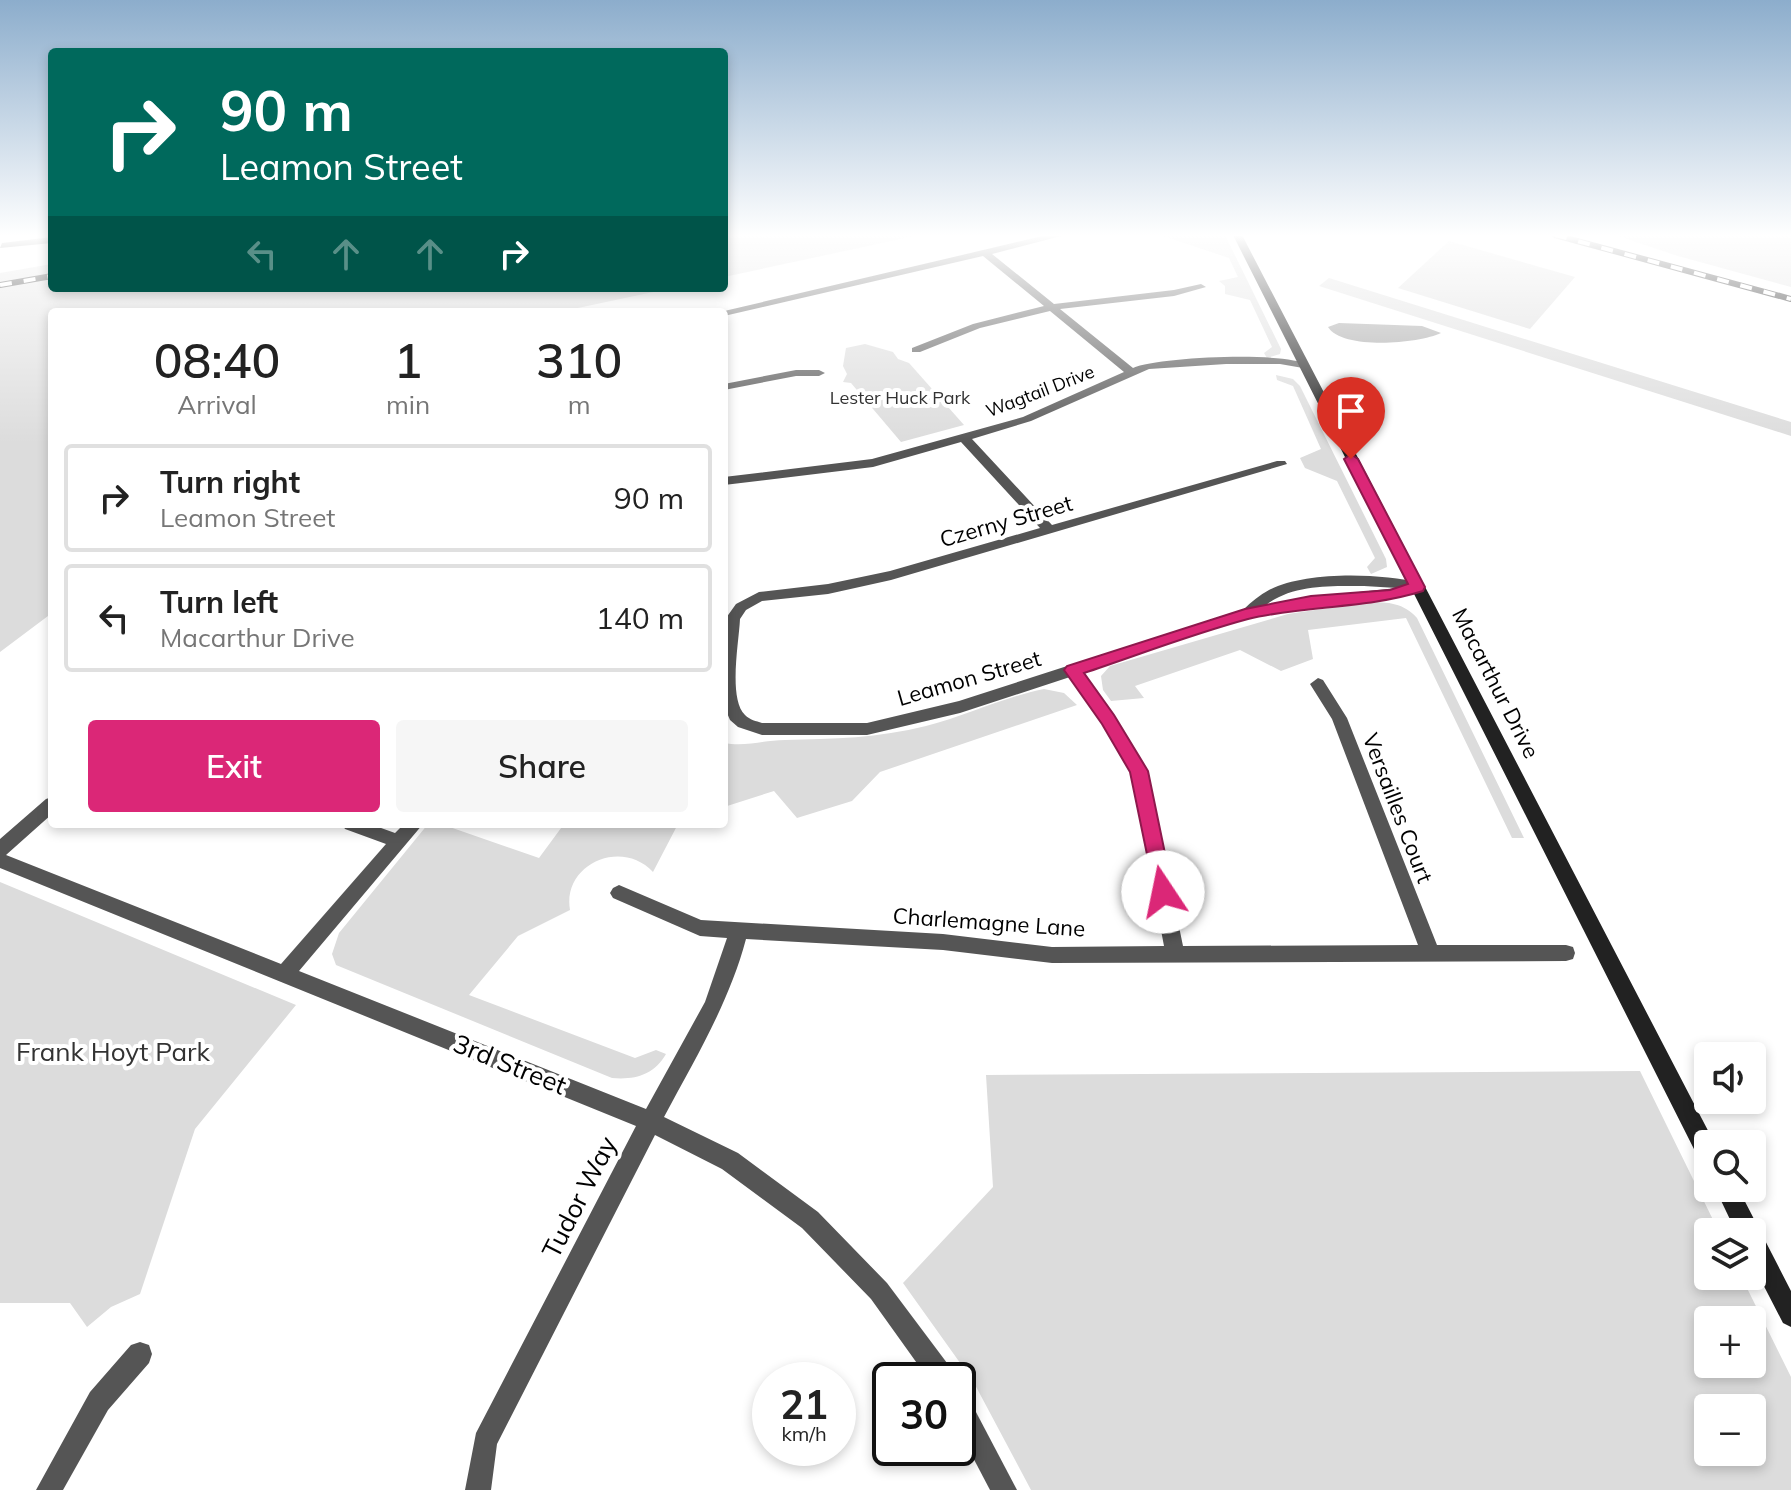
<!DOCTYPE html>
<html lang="en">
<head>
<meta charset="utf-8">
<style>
	:root { --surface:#fff; --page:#f6f6f6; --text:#222; --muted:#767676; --line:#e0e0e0; --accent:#db2777 }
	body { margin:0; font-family:Mulish,sans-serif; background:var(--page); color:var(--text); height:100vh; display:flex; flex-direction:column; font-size:30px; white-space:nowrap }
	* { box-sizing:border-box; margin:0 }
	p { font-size:26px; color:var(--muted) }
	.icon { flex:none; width:44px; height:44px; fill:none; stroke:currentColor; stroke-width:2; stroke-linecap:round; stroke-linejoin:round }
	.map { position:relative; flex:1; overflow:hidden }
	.panel { position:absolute; left:48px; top:308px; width:680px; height:520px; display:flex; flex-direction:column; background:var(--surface); border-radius:8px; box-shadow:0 4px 12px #0003 }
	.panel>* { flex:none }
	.banner { position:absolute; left:48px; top:48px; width:680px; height:244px; border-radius:8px; box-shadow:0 4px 12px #0003; background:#00695c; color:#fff; overflow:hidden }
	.controls { position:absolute; left:1694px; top:1042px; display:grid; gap:16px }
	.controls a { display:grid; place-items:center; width:72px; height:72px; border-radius:8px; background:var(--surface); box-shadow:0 4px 12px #0003; font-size:40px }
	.speed { position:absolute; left:752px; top:1362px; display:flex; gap:16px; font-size:40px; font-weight:700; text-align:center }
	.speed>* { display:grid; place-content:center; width:104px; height:104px; border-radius:50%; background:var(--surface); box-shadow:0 4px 12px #0003; line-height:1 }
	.speed small { font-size:20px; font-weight:400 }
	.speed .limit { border:4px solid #111; border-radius:12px; background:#fff; color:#111 }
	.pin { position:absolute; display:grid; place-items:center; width:68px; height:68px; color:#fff; margin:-82px -34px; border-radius:50% 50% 50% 0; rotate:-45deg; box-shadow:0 0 8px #0007 }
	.pin .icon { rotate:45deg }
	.me { position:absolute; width:88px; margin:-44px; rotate:349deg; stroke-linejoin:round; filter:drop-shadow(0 0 6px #0008) }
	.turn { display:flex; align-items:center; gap:28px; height:168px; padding:0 40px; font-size:36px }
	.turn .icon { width:104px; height:104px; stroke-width:2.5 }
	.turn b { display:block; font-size:56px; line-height:68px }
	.lanes { display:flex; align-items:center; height:76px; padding:0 40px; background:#0003; justify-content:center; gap:40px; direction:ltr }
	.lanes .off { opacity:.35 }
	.eta { display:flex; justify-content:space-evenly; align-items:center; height:136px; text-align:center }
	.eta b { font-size:48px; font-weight:600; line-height:56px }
	.button { display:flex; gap:16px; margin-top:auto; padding:16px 40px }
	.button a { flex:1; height:92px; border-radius:8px; background:var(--accent); color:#fff; font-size:32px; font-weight:600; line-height:92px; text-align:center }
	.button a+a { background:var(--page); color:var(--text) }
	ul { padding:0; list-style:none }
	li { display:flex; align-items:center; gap:24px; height:108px; margin:0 16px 12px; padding:0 24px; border:4px solid var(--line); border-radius:8px }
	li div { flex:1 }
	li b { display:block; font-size:30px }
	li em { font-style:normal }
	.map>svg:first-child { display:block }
	.green { fill:#dcdcdc; fill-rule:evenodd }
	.water { fill:#a3a3a3 }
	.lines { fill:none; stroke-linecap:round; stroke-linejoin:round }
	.street { fill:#555; fill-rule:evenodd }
	.secondary { fill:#222; fill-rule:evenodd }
	.rail-casing { stroke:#000; stroke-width:6 }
	.rail { stroke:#fff; stroke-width:4; stroke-dasharray:12; stroke-linecap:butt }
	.route { fill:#db2777; stroke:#8e194d; stroke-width:2 }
	.labels { text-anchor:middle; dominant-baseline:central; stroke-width:8; stroke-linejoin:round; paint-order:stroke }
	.far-street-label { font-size:18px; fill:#000; stroke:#fff }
	.far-park-label { font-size:18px; fill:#333; stroke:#fff }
	.street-label { font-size:22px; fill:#000; stroke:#fff }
	.near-park-label { font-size:26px; fill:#333; stroke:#fff }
	.near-street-label { font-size:26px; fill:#000; stroke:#fff }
</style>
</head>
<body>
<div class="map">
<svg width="1791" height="1490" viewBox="0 0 1791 1490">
	<rect width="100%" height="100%" fill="#fff"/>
	<g class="green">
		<path d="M724,235H919L724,277Z"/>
		<path d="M1160,235H1225L1281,349L1280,354L1267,358L1264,353L1272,347L1250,300L1225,294V286L1219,281L1238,277L1229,258Z"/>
		<path d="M1615,235H1791V287L1678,256Z"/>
		<path d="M1449,241L1575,277L1530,329L1398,288Z"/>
		<path d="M52,264V288H672L559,312H52V613L0,652V273Z"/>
		<path d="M1329,278L1791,422V436L1319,286Z"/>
		<path d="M865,344L893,352L898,359L909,363L964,425L901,442L851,383L843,382L847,374L843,366L846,348Z"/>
		<path d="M1276,375L1293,379L1300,386L1386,559L1387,567L1371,574L1367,567L1375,558L1337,481L1305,468L1300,458L1321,449L1293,386L1277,380Z"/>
		<path d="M1369,602C1388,602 1404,603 1417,618L1524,838H1512L1406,618L1308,630L1313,659L1281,671L1240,650L1135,686L1144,698L1111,701L1103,690L1101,676L1110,666L1288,614Z"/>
		<path d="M1044,689L1064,693L1077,705L880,772L852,801L797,818L774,791L724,807V743C746,747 764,740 785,740C833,739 879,738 926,726C966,716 1004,697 1044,689Z"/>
		<path d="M428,824H441L539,858L564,824H678L653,872C622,838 562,864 570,910L518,936L469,995L635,1058L656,1050L666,1054C654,1075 635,1080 612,1078L336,965L332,954L339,933Z"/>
		<path d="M0,882L296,1005L195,1129L140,1294L111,1307L87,1327L70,1303H0Z"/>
		<path d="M1640,1071L1719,1232H1708V1276H1741L1791,1377V1490H1031L973,1381L903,1283L993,1187L986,1075ZM1752,1320V1364H1708V1320ZM1752,1408V1452H1708V1408Z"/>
	</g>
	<path class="water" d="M1339,323L1422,326L1441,333C1418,344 1342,350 1328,327Z"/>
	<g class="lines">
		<g class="street">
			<path d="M1047,235H1065L992,254L1054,304L1174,290L1201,284L1206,287L1174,296L1060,309L1133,368C1158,357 1286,351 1308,365L1303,368L1280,364H1226L1149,369L1031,421L972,439L1052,525L1277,461H1285L1287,464L891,580L828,594L762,601L746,610L740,619C739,642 728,698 745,715C750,720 756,721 762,723H867L959,701L1244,609C1251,602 1260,595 1269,590C1306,571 1380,573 1420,583L1424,587L1422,590C1365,608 1304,604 1246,619C1191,633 1137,655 1083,672L1114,715L1147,771L1183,946L1418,945L1332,719L1310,684L1318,678L1323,680L1347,718L1437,945H1566L1573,947L1575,953L1573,959L1566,961L1052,963L943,950L746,939C729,1003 695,1059 664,1117L738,1153L818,1212L887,1283L953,1371L956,1380H929L871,1299L802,1228L722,1169L655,1135L497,1444L491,1490H465L476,1433L636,1126L0,868V839L46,799L52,797V814L6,855L281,964L386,844L345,829L342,824H370L395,833L404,824H423L299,971L646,1109L705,1002L727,938L700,936L613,898L610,893L613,888L619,885L701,920L943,934L1052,947L1164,946L1131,772L1102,723L1070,677L960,713L867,735H762L738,727L730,720L724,706L726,618L736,604L759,592L828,584L890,571L1040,528L961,442L873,467L724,485V477L872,459L1023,417L1124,372L1050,311L980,328L920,352H912V348L973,324L1044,306L983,256L724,316V312H720ZM1364,586L1397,588L1311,597L1266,605C1293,584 1331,586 1364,586Z"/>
			<path d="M796,370H819L825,373L819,376H796L724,390V384Z"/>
			<path d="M140,1342L149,1345L152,1354L149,1363L108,1410L63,1490H36L90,1392L131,1345Z"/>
			<path d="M958,1392L967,1395L1017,1490H990L958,1429Z"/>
		</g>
		<g class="secondary">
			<path d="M1233,235H1242L1715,1144H1708V1164L1700,1161Z"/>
			<path d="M52,237V243L0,248L2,243Z"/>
			<path d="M1715,1188H1738L1791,1291V1327L1783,1323L1752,1263V1232H1736Z"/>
		</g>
		<g class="rail-casing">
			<g id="rail">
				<path d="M1555,235L1791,299"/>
				<path d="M0,285L52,276"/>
			</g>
		</g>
		<use href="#rail" class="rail"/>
	</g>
	<linearGradient id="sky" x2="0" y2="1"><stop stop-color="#8cadcc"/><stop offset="0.53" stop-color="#fff"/><stop offset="1" stop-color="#fff" stop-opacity="0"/></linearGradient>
	<rect width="1791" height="444" fill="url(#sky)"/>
	<path class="route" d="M1351,454L1358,459L1425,587L1423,591C1366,609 1306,605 1248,619C1192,634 1138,655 1084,673L1114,715L1148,771L1173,892L1170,898L1163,901L1156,898L1130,772L1102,724L1064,670L1067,666L1245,609L1311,596L1390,590L1408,584L1344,459Z"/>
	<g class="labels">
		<g class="far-street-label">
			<text transform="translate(1040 391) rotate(-21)">Wagtail Drive</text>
		</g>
		<g class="far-park-label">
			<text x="900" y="397">Lester Huck Park</text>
		</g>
		<g class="street-label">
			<text transform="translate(1006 521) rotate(-16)">Czerny Street</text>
			<text transform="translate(969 678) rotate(-16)">Leamon Street</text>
			<text transform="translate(1496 683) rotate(63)">Macarthur Drive</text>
			<text transform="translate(1398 808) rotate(69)">Versailles Court</text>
			<text transform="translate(989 922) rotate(4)">Charlemagne Lane</text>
		</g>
		<g class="near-park-label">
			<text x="113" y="1051">Frank Hoyt Park</text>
		</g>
		<g class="near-street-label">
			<text transform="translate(510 1064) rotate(22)">3rd Street</text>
			<text transform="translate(579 1197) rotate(-63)">Tudor Way</text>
		</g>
	</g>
</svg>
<div class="controls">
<a><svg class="icon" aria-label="sound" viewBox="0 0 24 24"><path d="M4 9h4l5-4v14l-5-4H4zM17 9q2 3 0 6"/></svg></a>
<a><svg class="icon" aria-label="search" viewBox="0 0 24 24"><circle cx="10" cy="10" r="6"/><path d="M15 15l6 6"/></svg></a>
<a><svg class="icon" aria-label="layers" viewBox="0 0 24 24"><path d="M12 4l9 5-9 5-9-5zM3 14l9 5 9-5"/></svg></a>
<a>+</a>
<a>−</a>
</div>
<div class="speed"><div>21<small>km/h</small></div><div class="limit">30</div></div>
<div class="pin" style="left:1351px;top:459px;background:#d93025"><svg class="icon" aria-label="arrive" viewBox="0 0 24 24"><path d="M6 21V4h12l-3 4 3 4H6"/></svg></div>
<svg class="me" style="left:1163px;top:892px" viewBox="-20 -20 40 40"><circle r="19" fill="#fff"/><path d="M0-13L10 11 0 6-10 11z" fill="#db2777"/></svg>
<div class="banner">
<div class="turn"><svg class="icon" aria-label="right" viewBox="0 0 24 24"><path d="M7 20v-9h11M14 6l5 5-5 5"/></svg><div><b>90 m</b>Leamon Street</div></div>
<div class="lanes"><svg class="icon off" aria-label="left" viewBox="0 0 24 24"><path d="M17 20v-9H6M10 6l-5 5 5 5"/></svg><svg class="icon off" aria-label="ahead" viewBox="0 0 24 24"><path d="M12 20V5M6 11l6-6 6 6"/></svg><svg class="icon off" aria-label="ahead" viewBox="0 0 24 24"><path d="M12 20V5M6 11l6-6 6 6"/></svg><svg class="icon" aria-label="right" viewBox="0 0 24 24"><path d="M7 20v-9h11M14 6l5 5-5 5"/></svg></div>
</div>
<section class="panel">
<div class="eta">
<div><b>08:40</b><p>Arrival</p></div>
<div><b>1</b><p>min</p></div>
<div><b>310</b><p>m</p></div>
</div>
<ul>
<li><svg class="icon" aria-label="right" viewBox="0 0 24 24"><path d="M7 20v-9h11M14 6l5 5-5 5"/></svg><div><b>Turn right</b><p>Leamon Street</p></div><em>90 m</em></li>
<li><svg class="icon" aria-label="left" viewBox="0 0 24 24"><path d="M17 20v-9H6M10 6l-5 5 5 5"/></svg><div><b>Turn left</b><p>Macarthur Drive</p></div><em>140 m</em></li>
</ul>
<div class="button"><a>Exit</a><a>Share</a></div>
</section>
</div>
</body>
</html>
